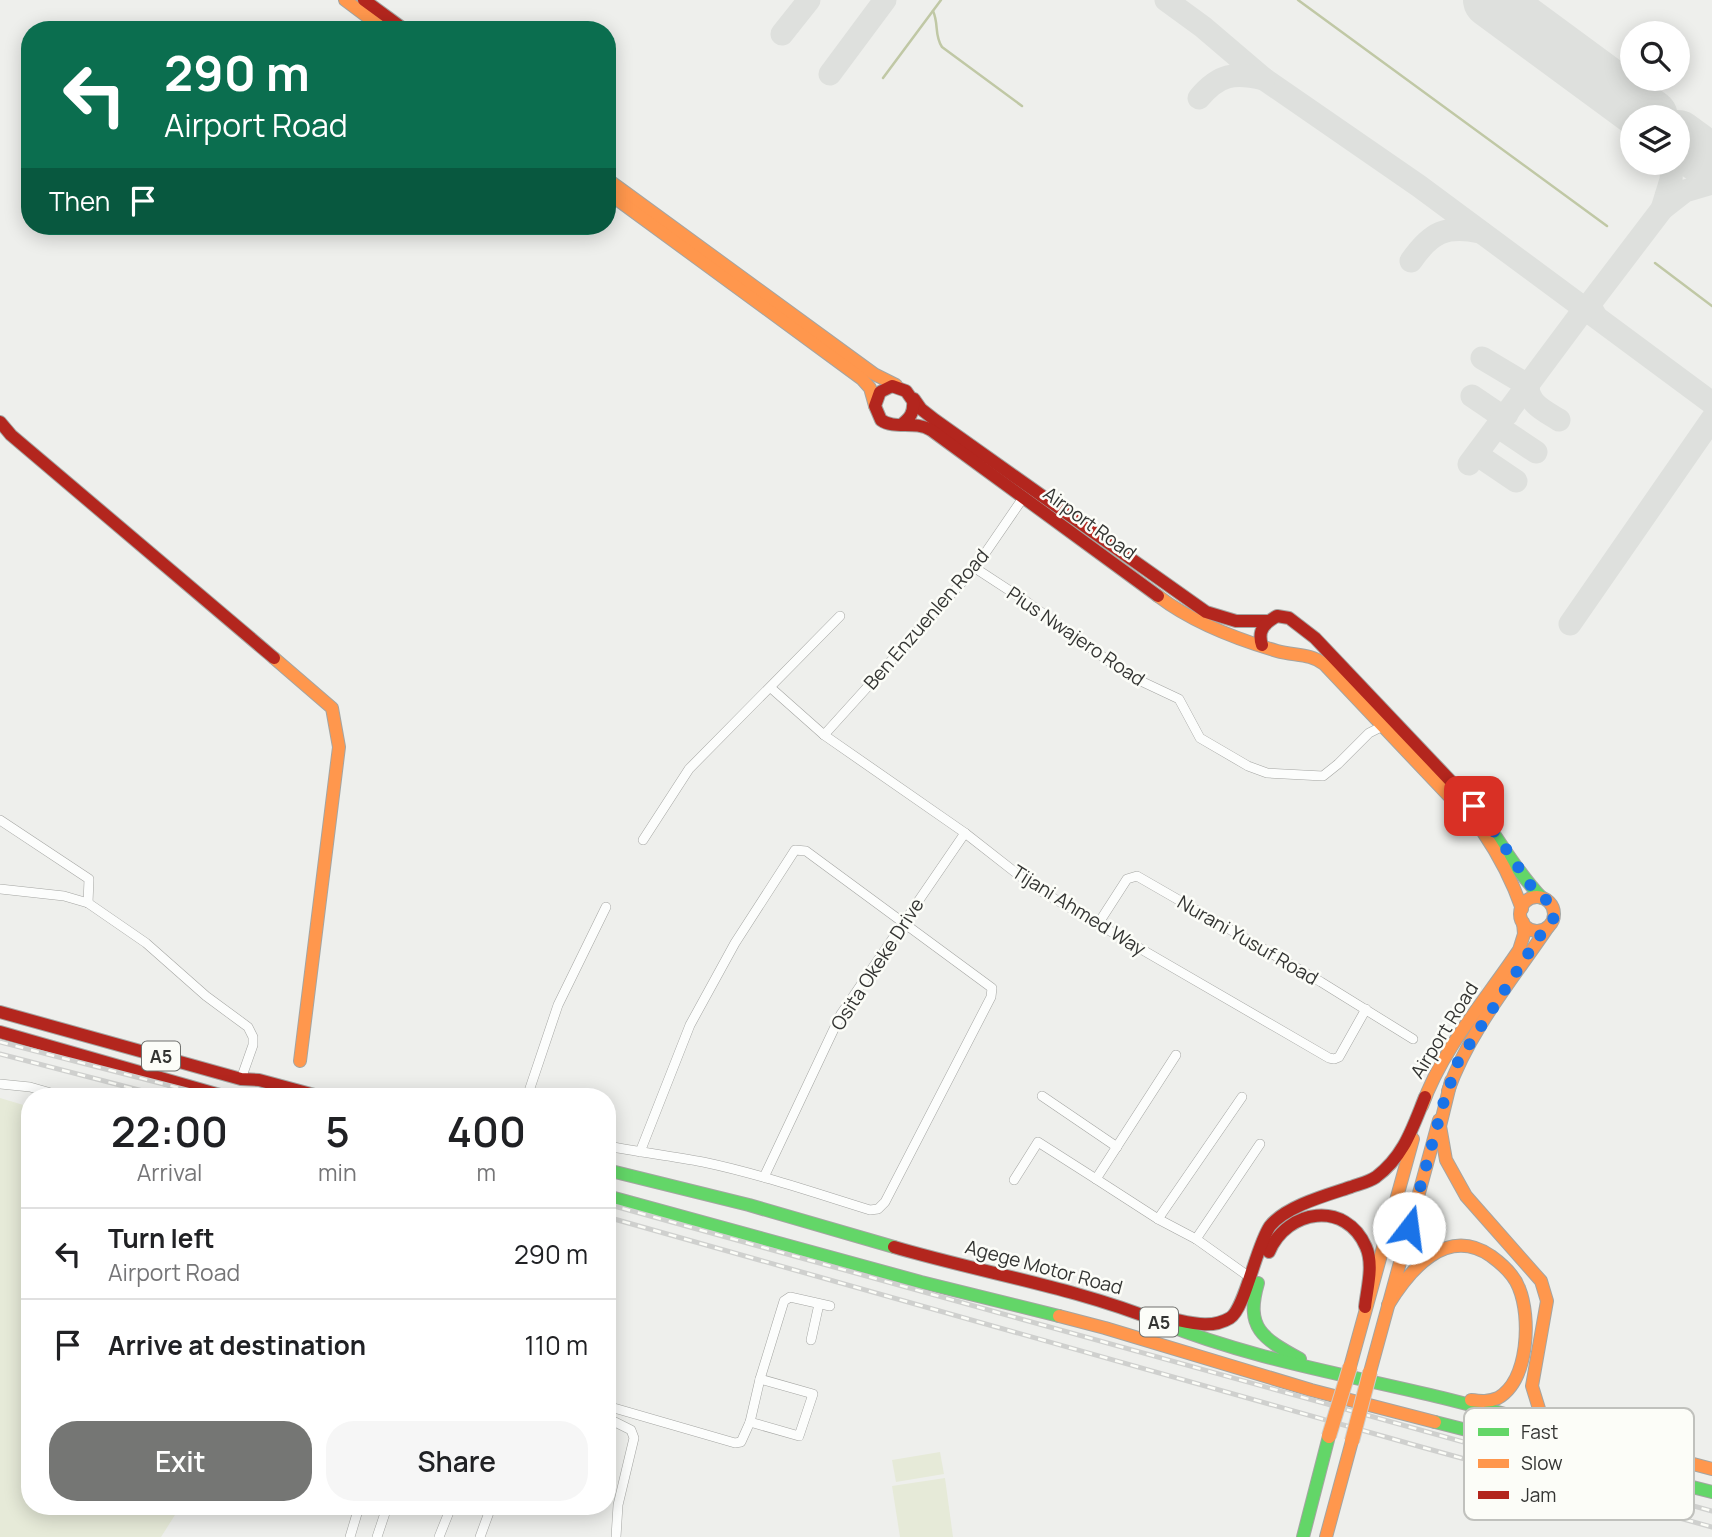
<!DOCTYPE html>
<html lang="en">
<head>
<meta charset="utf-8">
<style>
	:root { --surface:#fff; --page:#f6f6f6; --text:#202124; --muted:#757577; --line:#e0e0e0; --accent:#757674 }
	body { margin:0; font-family:Manrope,sans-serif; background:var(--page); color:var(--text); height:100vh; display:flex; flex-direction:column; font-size:26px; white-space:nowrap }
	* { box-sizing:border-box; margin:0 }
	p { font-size:23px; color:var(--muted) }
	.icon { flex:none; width:38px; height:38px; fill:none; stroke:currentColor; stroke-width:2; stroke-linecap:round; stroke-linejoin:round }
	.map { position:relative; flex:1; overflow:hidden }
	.side { position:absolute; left:21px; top:1088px; width:595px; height:427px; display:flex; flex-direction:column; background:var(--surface); border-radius:28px; box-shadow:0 4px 18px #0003 }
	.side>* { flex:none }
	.banner { position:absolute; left:21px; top:21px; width:595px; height:214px; border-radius:28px; box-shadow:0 4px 18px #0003; background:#0b6e4f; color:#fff; overflow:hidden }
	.fabs { position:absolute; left:1620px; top:21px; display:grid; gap:14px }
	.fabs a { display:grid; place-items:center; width:70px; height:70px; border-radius:50%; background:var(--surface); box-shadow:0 4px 18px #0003; font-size:35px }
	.pin { position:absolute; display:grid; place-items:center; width:60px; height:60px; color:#fff; margin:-30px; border-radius:14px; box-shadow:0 4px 10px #0006 }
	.me { position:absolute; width:77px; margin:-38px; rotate:15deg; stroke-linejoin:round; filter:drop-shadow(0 0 5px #0008) }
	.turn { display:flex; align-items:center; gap:24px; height:147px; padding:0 28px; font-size:32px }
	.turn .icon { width:91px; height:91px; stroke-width:2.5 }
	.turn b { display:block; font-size:49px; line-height:60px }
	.then { display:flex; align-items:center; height:66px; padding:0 28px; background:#0003; gap:14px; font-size:26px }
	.eta { display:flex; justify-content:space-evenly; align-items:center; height:119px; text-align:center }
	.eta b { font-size:42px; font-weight:600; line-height:49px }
	.primary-button { display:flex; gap:14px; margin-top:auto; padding:14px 28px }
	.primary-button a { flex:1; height:80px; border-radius:28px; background:var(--accent); color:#fff; font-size:28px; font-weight:600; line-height:80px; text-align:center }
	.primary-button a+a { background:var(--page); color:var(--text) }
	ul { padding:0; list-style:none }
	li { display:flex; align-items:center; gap:21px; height:91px; padding:0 28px; border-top:2px solid var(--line) }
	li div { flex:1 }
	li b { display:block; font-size:26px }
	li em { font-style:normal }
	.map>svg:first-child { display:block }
	.green { fill:#e6ead8 }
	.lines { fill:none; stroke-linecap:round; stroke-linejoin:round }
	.stream { stroke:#c0c8a5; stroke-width:2.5 }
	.taxiway { stroke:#dee0dd; stroke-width:23 }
	.runway { stroke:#dee0dd; stroke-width:56 }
	.street-casing { stroke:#a4a5a2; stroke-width:10 }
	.fast-casing { stroke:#a4a5a2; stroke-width:14 }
	.slow-casing { stroke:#a4a5a2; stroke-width:14 }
	.jam-casing { stroke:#a4a5a2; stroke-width:14 }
	.street { stroke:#fcfdfc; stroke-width:9 }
	.fast { stroke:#63d668; stroke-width:12 }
	.slow { stroke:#ff974d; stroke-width:12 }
	.jam { stroke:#b3261e; stroke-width:12 }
	.rail-casing { stroke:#cfd0ce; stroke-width:5 }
	.rail { stroke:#fcfdf8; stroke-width:2.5; stroke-dasharray:8; stroke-linecap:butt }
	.slow-bridge-casing { stroke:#cccdcb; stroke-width:16; stroke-linecap:butt }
	.slow-bridge { stroke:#ff974d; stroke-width:14 }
	.route { stroke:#1a73e8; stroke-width:12; stroke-dasharray:0 21.6 }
	.labels { text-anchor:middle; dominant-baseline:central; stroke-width:5; stroke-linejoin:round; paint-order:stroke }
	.shield { fill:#fcfdf8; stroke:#70716e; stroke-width:2 }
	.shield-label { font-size:18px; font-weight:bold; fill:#343533 }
	.street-label { font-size:19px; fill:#343533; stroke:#fcfdf8 }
	.key { fill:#fcfdf8; stroke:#c0c1bd; stroke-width:2 }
	.key-label { font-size:19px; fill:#343533 }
</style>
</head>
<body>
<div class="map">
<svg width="1712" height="1537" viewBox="0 0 1712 1537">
	<rect width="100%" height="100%" fill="#eeefec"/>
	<g class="green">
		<path d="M0,1098L30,1107V1507H180L161,1537H0Z"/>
		<path d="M940,1452L944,1474L896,1482L892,1460Z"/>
		<path d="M945,1478L953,1537H900L892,1486Z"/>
	</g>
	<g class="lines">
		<g class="stream">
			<path d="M1298,0L1607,226"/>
			<path d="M933,11C939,24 934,35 942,47L1022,106"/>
			<path d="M883,78L941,0"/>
			<path d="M1655,263L1712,306"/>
		</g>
		<g class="taxiway">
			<path d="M1166,0L1203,27L1264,79L1419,186L1712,403"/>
			<path d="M782,34L809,0"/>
			<path d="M830,74L885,0"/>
			<path d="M1199,98C1219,74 1234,72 1264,79"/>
			<path d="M1662,209L1671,180L1672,163"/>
			<path d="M1411,261C1431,232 1446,225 1480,232"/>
			<path d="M1595,315L1591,308L1592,301L1662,209L1685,191L1712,183"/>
			<path d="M1482,358L1524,383L1529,384"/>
			<path d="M1528,386C1528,404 1545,411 1559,420"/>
			<path d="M1472,396L1500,415L1507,414"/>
			<path d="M1501,421L1503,430L1536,452"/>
			<path d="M1480,450L1482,458L1516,481"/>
			<path d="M1469,464L1585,308"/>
			<path d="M1570,624L1712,419"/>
		</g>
		<g class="runway">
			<path d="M1491,0L1650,117"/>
			<path d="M1678,138L1712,163"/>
		</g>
		<g class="street-casing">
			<g id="street">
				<path d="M975,568L1027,602L1128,675L1179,699L1200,738L1248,766L1267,773L1323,776L1338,764L1369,733L1381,727"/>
				<path d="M771,688L824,735L965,833L1034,887L1329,1058L1334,1059L1339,1057L1366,1009"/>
				<path d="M824,735L975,568L1023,498"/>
				<path d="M0,820L89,879L88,903"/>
				<path d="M643,840L689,769L840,616"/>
				<path d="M0,889L64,896L88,903L146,943L206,996L248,1027L253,1037V1045L241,1079"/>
				<path d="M1098,924L1127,879L1137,876L1321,982L1413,1039"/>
				<path d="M1176,1055L1096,1179L1158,1219L1196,1239L1248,1276"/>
				<path d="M0,1084L30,1087L65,1097"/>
				<path d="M1042,1096L1117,1147"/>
				<path d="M527,1097L558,1005L606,907"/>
				<path d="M607,1146C639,1152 671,1156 703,1162C760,1174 815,1193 870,1210L878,1209L885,1202L991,997L992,988L806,851L795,850L735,943L690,1025L640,1152"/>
				<path d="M764,1177L841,1014L965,833"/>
				<path d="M1014,1180L1038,1142L1096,1179"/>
				<path d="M1158,1219L1242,1097"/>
				<path d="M1196,1239L1260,1144"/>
				<path d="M811,1340L819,1304"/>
				<path d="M607,1406L735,1443L741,1442L750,1422L760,1379L784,1301L790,1297L830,1306"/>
				<path d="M607,1418L631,1430L634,1438L618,1505L616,1537"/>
				<path d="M750,1422L799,1436L813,1394L760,1379"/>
				<path d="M350,1537L359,1507"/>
				<path d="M377,1537L387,1507"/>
				<path d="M439,1537L451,1507"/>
				<path d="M480,1537L491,1507"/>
			</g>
		</g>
		<g class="fast-casing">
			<g id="fast">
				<path d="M1463,794C1493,826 1513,869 1542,898"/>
				<path d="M607,1170L749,1205L894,1247"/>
				<path d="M607,1196L921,1282L1059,1316"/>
				<path d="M1258,1283C1245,1328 1262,1338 1300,1359"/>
				<path d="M1160,1322C1250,1359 1348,1375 1443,1398C1495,1411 1547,1425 1599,1439"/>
				<path d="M1435,1422L1712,1492"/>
				<path d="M1303,1537L1329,1436"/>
			</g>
		</g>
		<g class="slow-casing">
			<g id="slow">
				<path d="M345,0L385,30"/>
				<path d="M607,179L874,374L896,385"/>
				<path d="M607,192L862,379L870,388L875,406"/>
				<path d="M1158,596C1192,622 1236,639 1277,651C1294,656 1310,653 1324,664L1483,832C1500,857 1512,880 1522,909"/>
				<path d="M274,658L332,708L339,747L300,1061"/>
				<circle cx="1537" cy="914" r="17"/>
				<path d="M1451,1081L1440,1126L1446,1160L1466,1196L1541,1281L1547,1301L1532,1386L1544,1425"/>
				<path d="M1448,1091C1469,1031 1513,979 1548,927"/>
				<path d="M1422,1106C1443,1047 1485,1001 1519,950L1524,934L1523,922"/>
				<path d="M1388,1305C1409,1271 1446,1225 1491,1256C1502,1264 1514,1274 1519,1288C1531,1317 1529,1380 1498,1398C1489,1402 1480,1401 1471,1400"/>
				<path d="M1059,1316L1105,1328L1311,1390L1435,1422"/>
				<path d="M1350,1367L1413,1139"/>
				<path d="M1370,1372L1439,1120"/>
				<path d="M1599,1439L1712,1469"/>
				<path d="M1326,1537L1352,1441"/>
			</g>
		</g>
		<g class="jam-casing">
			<g id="jam">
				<path d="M364,0L405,30"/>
				<path d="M914,399L921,409L935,420L1206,612L1236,621H1268"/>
				<path d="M0,422L11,435L274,658"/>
				<path d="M901,425C910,418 914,413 913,401L906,391L892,386L880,392L875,406L881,420C895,430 914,420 931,430L1158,596"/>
				<path d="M1262,645C1257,630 1265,623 1277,616L1289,618L1315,638L1463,794"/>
				<path d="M0,1012L241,1079L259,1080L322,1097"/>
				<path d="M0,1032L227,1097"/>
				<path d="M894,1247C982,1273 1074,1287 1160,1322"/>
				<path d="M1269,1252C1287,1209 1346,1200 1366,1247C1374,1265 1367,1288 1365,1307"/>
				<path d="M1168,1318C1189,1322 1210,1330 1230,1318C1245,1309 1256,1246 1270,1226C1286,1206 1327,1195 1351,1187C1359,1184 1369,1182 1376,1177C1404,1156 1412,1129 1425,1097"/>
			</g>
		</g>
		<use href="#street" class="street"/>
		<use href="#fast" class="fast"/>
		<use href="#slow" class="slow"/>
		<use href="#jam" class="jam"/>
		<g class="rail-casing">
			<g id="rail">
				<path d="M0,1042L214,1097"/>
				<path d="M0,1054L166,1097"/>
				<path d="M607,1204L1712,1511"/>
				<path d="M607,1217L1425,1448L1712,1527"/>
			</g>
		</g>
		<use href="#rail" class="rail"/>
		<g class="slow-bridge-casing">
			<g id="slow-bridge">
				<path d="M1329,1436L1350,1367"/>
				<path d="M1352,1441L1370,1372"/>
			</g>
		</g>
		<use href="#slow-bridge" class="slow-bridge"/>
	</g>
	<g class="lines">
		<path class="route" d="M1409,1228L1444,1101L1458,1062L1539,937L1553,920L1554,915L1551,904L1533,889L1496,834L1474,806"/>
	</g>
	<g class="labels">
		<g class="shield">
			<rect x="142" y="1041.5" width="38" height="29" rx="5"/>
			<rect x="1140" y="1307.5" width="38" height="29" rx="5"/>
		</g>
		<g class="shield-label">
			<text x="161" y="1056">A5</text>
			<text x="1159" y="1322">A5</text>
		</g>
		<g class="street-label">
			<text transform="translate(1090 523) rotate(36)">Airport Road</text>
			<text transform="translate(926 619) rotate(-49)">Ben Enzuenlen Road</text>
			<text transform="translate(1076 636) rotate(34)">Pius Nwajero Road</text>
			<text transform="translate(1079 910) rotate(32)">Tijani Ahmed Way</text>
			<text transform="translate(1248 940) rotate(30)">Nurani Yusuf Road</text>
			<text transform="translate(877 964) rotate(-57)">Osita Okeke Drive</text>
			<text transform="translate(1444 1030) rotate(-58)">Airport Road</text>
			<text transform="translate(1044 1267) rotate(15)">Agege Motor Road</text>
		</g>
	</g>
	<rect x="1464" y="1408" width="230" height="112" rx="10" class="key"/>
	<rect x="1478" y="1428" width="31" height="8" fill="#63d668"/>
	<rect x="1478" y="1459" width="31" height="9" fill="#ff974d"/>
	<rect x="1478" y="1491" width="31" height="8" fill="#b3261e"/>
	<g class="key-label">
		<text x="1521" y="1439">Fast</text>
		<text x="1521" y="1470">Slow</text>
		<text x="1521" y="1502">Jam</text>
	</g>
</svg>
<div class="fabs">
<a><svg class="icon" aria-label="search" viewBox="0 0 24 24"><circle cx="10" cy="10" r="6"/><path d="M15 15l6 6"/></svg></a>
<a><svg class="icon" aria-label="layers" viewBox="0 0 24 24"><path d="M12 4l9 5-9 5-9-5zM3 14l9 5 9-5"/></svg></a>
</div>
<div class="pin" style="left:1474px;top:806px;background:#d93025"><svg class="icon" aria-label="arrive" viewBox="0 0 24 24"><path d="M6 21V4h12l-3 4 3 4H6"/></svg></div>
<svg class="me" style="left:1409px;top:1228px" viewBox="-20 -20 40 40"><circle r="19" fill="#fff"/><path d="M0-13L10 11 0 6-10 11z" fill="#1a73e8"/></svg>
<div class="banner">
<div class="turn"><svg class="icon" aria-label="left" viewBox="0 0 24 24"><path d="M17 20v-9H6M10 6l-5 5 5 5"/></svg><div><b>290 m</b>Airport Road</div></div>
<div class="then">Then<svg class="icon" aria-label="arrive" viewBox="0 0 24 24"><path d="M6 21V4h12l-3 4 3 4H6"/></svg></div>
</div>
<section class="side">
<div class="eta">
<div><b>22:00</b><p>Arrival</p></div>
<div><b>5</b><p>min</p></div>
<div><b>400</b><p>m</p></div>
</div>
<ul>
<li><svg class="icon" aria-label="left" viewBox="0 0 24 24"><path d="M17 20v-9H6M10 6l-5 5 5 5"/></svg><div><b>Turn left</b><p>Airport Road</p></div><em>290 m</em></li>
<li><svg class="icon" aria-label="arrive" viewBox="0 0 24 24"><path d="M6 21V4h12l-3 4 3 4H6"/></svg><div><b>Arrive at destination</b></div><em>110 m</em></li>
</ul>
<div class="primary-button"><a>Exit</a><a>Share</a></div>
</section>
</div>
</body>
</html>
